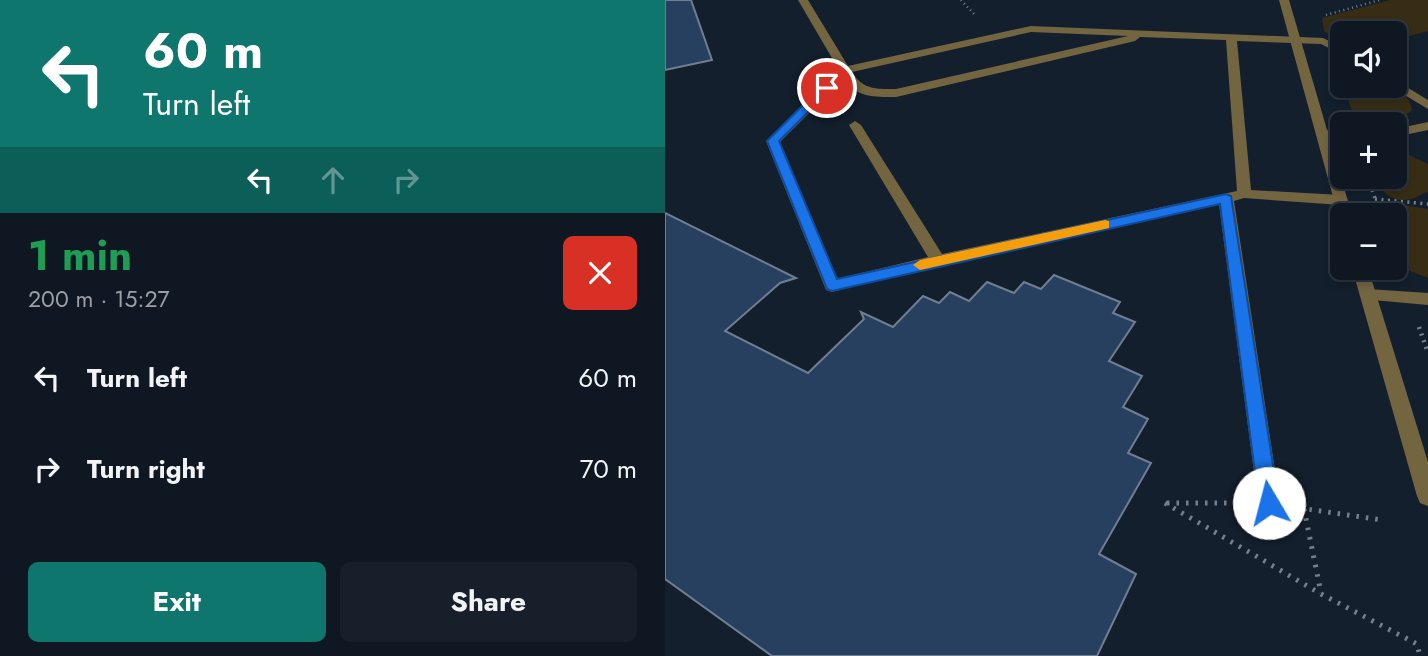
<!DOCTYPE html>
<html lang="en">
<head>
<meta charset="utf-8">
<style>
	:root { --surface:#0e1722; --page:#17202a; --text:#f1f3f6; --muted:#9b9fa5; --line:#2e3640; --accent:#0f766e }
	body { margin:0; font-family:Jost,sans-serif; background:var(--page); color:var(--text); height:100vh; display:flex; flex-direction:column; font-size:26px; white-space:nowrap }
	* { box-sizing:border-box; margin:0 }
	p { font-size:23px; color:var(--muted) }
	.icon { flex:none; width:38px; height:38px; fill:none; stroke:currentColor; stroke-width:2; stroke-linecap:round; stroke-linejoin:round }
	.map { position:relative; flex:1; overflow:hidden }
	.panel { display:flex; flex-direction:column; background:var(--surface); width:665px }
	.panel>* { flex:none }
	.top-card { background:#0f766e; color:#fff; overflow:hidden }
	.fabs { position:absolute; left:665px; top:21px; display:grid; gap:14px }
	.fabs a { display:grid; place-items:center; width:77px; height:77px; border-radius:10px; background:var(--surface); box-shadow:0 4px 10px #0003,0 0 0 2px var(--line); font-size:35px }
	.pin { position:absolute; display:grid; place-items:center; width:60px; height:60px; color:#fff; margin:-30px; border:4px solid #fff; border-radius:50%; box-shadow:0 2px 7px #0007 }
	.me { position:absolute; width:77px; margin:-38px; rotate:352deg; stroke-linejoin:round; filter:drop-shadow(0 0 5px #0008) }
	.turn { display:flex; align-items:center; gap:24px; height:147px; padding:0 28px; font-size:32px }
	.turn .icon { width:91px; height:91px; stroke-width:2.5 }
	.turn b { display:block; font-size:49px; line-height:60px }
	.lanes { display:flex; align-items:center; height:66px; padding:0 28px; background:#0003; justify-content:center; gap:35px; direction:ltr }
	.lanes .off { opacity:.35 }
	.round { display:grid; place-items:center; flex:none; width:74px; height:74px; border-radius:10px; background:var(--page) }
	.headline { display:flex; align-items:center; justify-content:space-between; height:119px; padding:0 28px }
	h1 { font-size:42px; font-weight:700; line-height:52px; color:#1e9e55 }
	.primary-button { display:flex; gap:14px; margin-top:auto; padding:14px 28px }
	.primary-button a { flex:1; height:80px; border-radius:10px; background:var(--accent); color:#fff; font-size:28px; font-weight:700; line-height:80px; text-align:center }
	.primary-button a+a { background:var(--page); color:var(--text) }
	ul { padding:0; list-style:none }
	li { display:flex; align-items:center; gap:21px; height:91px; padding:0 28px }
	li div { flex:1 }
	li b { display:block; font-size:26px }
	li em { font-style:normal }
	main { display:flex; flex:1; min-height:0 }
	.map>svg:first-child { display:block }
	.green { fill:#372d15 }
	.building { fill:#28405f; stroke:#707e91; stroke-width:2 }
	.lines { fill:none; stroke-linecap:round; stroke-linejoin:round }
	.path-far3 { stroke:#75808c; stroke-width:2.5; stroke-dasharray:1 3.5; stroke-linecap:butt }
	.path-far2 { stroke:#75808c; stroke-width:3.5; stroke-dasharray:2 4.5; stroke-linecap:butt }
	.path-far1 { stroke:#75808c; stroke-width:4.5; stroke-dasharray:2 5; stroke-linecap:butt }
	.path { stroke:#75808c; stroke-width:5; stroke-dasharray:2.5 7; stroke-linecap:butt }
	.service { fill:#746541; fill-rule:evenodd }
	.tertiary { fill:#746541; fill-rule:evenodd }
	.route { fill:#1a73e8; stroke:#114b97; stroke-width:2 }
	.slow { fill:#f59e0b }
</style>
</head>
<body>
<main>
<section class="panel">
<div class="top-card">
<div class="turn"><svg class="icon" aria-label="left" viewBox="0 0 24 24"><path d="M17 20v-9H6M10 6l-5 5 5 5"/></svg><div><b>60 m</b>Turn left</div></div>
<div class="lanes"><svg class="icon" aria-label="left" viewBox="0 0 24 24"><path d="M17 20v-9H6M10 6l-5 5 5 5"/></svg><svg class="icon off" aria-label="ahead" viewBox="0 0 24 24"><path d="M12 20V5M6 11l6-6 6 6"/></svg><svg class="icon off" aria-label="right" viewBox="0 0 24 24"><path d="M7 20v-9h11M14 6l5 5-5 5"/></svg></div>
</div>
<div class="headline"><div><h1>1 min</h1><p>200 m · 15:27</p></div><a class="round" style="background:#d93025;color:#fff"><svg class="icon" aria-label="close" viewBox="0 0 24 24"><path d="M6 6l12 12M18 6L6 18"/></svg></a></div>
<ul>
<li><svg class="icon" aria-label="left" viewBox="0 0 24 24"><path d="M17 20v-9H6M10 6l-5 5 5 5"/></svg><div><b>Turn left</b></div><em>60 m</em></li>
<li><svg class="icon" aria-label="right" viewBox="0 0 24 24"><path d="M7 20v-9h11M14 6l5 5-5 5"/></svg><div><b>Turn right</b></div><em>70 m</em></li>
</ul>
<div class="primary-button"><a>Exit</a><a>Share</a></div>
</section>
<div class="map">
<svg width="763" height="656" viewBox="0 0 763 656">
	<rect width="100%" height="100%" fill="#131f2d"/>
	<g class="green">
		<path d="M725,0H763V31L730,40V33H677V43L659,31L657,18Z"/>
		<path d="M678,86C700,86 743,80 747,110C733,124 710,124 692,124Z"/>
		<path d="M734,150L763,164V192C757,193 752,198 746,199C728,204 716,192 710,177H730V151Z"/>
		<path d="M727,203L763,209V278L743,270L730,236V215H722L718,205Z"/>
	</g>
	<g class="building">
		<path d="M0,0H26L47,60L0,70Z"/>
		<path d="M0,213L131,278L115,283L60,331L143,373L199,319L196,312L228,327L258,296L274,303L285,292L304,301L322,282L349,293L359,282L376,289L389,275L455,302L448,313L470,322L444,361L477,376L458,407L483,419L463,453L486,463L434,554L471,574L432,656H107L0,579Z"/>
	</g>
	<g class="lines">
		<g class="path-far3">
			<path d="M296,0L309,14"/>
			<path d="M661,15L715,0"/>
		</g>
		<g class="path-far2">
			<path d="M707,190L716,215"/>
			<path d="M710,199L763,204"/>
		</g>
		<g class="path-far1">
			<path d="M730,255L735,269"/>
			<path d="M754,327L763,353"/>
		</g>
		<g class="path">
			<path d="M500,503L656,594L752,644L755,656"/>
			<path d="M502,503H570"/>
			<path d="M635,508L717,520"/>
			<path d="M639,509L656,593"/>
		</g>
		<g class="service">
			<path d="M133,0H143L183,66L366,26L658,38L677,47V55L656,44L572,41L586,190L676,195L683,200L676,205L579,198L569,201L615,503L612,510L604,513L596,510L593,503L554,204L273,265L167,292L161,290L101,141L174,70ZM366,32L463,36L231,89C211,89 198,90 187,72ZM475,37L561,40L572,191L277,254L196,125L190,121L184,125L263,257L172,279L115,142L179,78C190,98 210,97 231,97L470,41Z"/>
			<path d="M730,80L763,100V109L726,87L730,86Z"/>
			<path d="M763,122V130L730,137V129Z"/>
			<path d="M659,130L677,131V139L654,137L652,134Z"/>
			<path d="M703,289L763,293V305L697,299L695,295L697,291Z"/>
		</g>
		<g class="tertiary">
			<path d="M614,0H624L687,215H677V219L673,215Z"/>
			<path d="M687,268H703L763,462V506L755,503L752,496Z"/>
		</g>
	</g>
	<path class="route" d="M158,85L167,88L114,141L172,279L561,194L566,196L614,503L611,510L604,512L597,510L594,503L555,204L167,291L162,289L102,141Z"/>
	<path class="slow" d="M440,220L444,221V228L255,270L248,265L255,260Z"/>
</svg>
<div class="fabs">
<a><svg class="icon" aria-label="sound" viewBox="0 0 24 24"><path d="M4 9h4l5-4v14l-5-4H4zM17 9q2 3 0 6"/></svg></a>
<a>+</a>
<a>−</a>
</div>
<div class="pin" style="left:162px;top:88px;background:#d93025"><svg class="icon" aria-label="arrive" viewBox="0 0 24 24"><path d="M6 21V4h12l-3 4 3 4H6"/></svg></div>
<svg class="me" style="left:604px;top:503px" viewBox="-20 -20 40 40"><circle r="19" fill="#fff"/><path d="M0-13L10 11 0 6-10 11z" fill="#1a73e8"/></svg>
</div>
</main>
</body>
</html>
